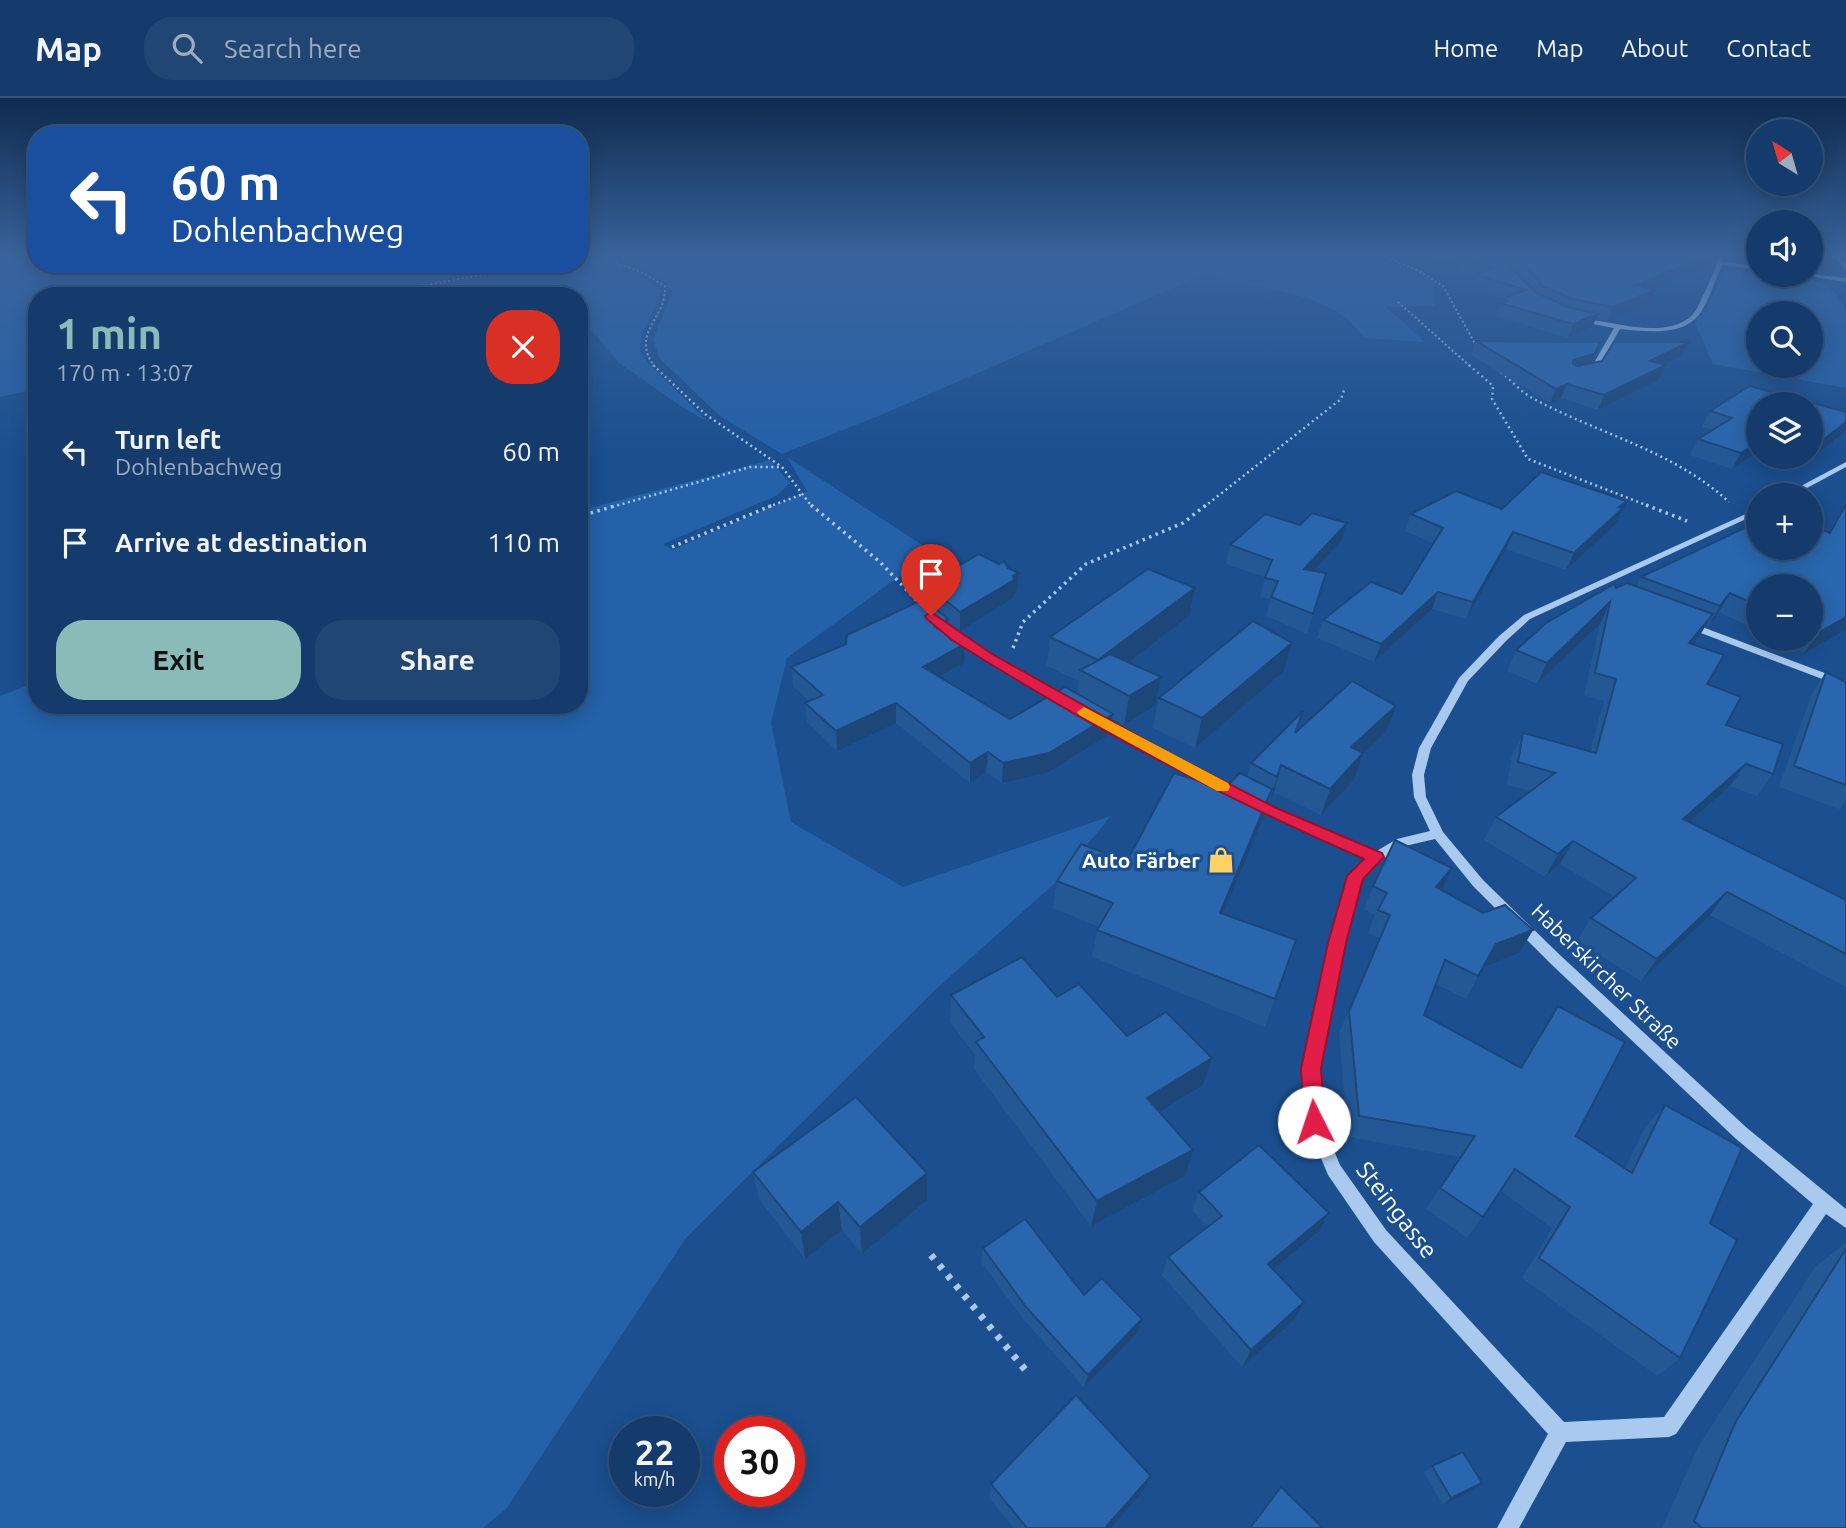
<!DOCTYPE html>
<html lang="en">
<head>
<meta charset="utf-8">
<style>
	:root { --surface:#143b6b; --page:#214673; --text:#f1f3f6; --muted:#9dadc1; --line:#33557e; --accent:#8bbbb9 }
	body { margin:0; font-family:Ubuntu,sans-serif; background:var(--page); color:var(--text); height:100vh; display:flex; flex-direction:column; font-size:26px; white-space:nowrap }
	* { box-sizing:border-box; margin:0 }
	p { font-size:23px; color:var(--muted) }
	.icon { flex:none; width:38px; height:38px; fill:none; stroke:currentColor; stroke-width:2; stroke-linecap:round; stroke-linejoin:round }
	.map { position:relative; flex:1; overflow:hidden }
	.sheet { position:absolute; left:28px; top:189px; width:560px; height:427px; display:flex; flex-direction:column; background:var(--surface); border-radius:28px; box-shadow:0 4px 18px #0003,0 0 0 2px var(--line) }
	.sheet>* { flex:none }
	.banner { position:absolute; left:28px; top:28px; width:560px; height:147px; border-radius:28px; box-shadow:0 4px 18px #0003,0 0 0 2px var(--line); background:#1a4fa0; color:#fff; overflow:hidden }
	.needle { width:46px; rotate:323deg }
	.tools { position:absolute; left:1746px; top:21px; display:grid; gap:14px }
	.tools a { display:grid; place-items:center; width:77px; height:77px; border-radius:50%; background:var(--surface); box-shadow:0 4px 18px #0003,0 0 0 2px var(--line); font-size:35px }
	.speed { position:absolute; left:609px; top:1318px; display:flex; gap:14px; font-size:35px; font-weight:700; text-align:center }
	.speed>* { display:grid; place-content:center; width:91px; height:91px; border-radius:50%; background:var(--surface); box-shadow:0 4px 18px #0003,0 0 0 2px var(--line); line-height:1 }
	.speed small { font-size:18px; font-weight:400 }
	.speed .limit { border:10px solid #d22; background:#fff; color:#111 }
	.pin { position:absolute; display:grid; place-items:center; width:60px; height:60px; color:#fff; margin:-72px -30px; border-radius:50% 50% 50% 0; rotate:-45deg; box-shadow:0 0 7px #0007 }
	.pin .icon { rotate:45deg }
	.me { position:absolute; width:77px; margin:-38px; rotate:356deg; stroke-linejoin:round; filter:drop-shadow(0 0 5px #0008) }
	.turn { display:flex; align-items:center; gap:24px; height:147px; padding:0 28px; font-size:32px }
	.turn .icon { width:91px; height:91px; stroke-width:2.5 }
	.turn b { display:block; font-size:49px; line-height:60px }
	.round { display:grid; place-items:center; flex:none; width:74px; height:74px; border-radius:28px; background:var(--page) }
	.overview { display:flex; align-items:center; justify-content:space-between; height:119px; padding:0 28px }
	h1 { font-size:42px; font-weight:700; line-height:52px; color:var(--accent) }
	.action { display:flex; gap:14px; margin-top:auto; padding:14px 28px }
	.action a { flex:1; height:80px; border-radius:28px; background:var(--accent); color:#111; font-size:28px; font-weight:700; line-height:80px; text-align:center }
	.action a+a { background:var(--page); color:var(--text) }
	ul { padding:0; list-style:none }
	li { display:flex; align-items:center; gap:21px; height:91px; padding:0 28px }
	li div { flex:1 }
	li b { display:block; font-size:26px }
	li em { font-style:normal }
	header { display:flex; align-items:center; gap:42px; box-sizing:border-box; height:98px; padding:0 35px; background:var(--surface); border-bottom:2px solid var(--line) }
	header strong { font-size:33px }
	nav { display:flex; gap:38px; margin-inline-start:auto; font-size:24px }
	.search { width:490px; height:63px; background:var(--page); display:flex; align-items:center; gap:18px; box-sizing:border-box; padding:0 24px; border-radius:28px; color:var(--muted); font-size:26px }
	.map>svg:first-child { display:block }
	.green { fill:#2461a8; fill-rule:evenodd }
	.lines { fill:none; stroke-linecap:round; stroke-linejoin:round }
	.path-far3 { stroke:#a9c9ee; stroke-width:2; stroke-dasharray:2 2.5; stroke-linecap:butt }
	.path-far2 { stroke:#a9c9ee; stroke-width:2.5; stroke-dasharray:2 3.5; stroke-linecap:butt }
	.path-far1 { stroke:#a9c9ee; stroke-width:3.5; stroke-dasharray:2.5 4.5; stroke-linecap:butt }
	.path { stroke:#a9c9ee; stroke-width:7; stroke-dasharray:5 8; stroke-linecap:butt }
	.minor { fill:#a9c9ee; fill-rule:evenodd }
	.wall { fill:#245895 }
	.shaded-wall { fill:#1d4779 }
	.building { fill:#2a66ad; stroke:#1d4779; stroke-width:2 }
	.route { fill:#e11d48; stroke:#92132f; stroke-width:2 }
	.slow { fill:#f59e0b }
	.labels { text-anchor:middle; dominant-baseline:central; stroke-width:7; stroke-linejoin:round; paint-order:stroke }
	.poi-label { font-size:21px; font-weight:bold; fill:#fff; stroke:#1b4f8f; text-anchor:end }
	.street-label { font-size:21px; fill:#fff; stroke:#1b4f8f }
	.near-street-label { font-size:24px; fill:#fff; stroke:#1b4f8f }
</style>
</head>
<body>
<header>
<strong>Map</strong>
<div class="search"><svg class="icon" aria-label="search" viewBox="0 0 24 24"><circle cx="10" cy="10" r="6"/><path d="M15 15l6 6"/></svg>Search here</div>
<nav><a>Home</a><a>Map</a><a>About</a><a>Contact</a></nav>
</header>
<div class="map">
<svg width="1846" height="1430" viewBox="0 0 1846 1430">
	<rect width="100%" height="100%" fill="#1b4f8f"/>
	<g class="green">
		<path d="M0,156H37V166H538L478,176L483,178L550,166H579V161C607,155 641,175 662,193L642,236L640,252L649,266L708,324L679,307L618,264L583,222L579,223V198H37V291L0,299Z"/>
		<path d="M601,156H1367L1434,182L1435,208L1386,209L1425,244L1365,240C1359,234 1353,226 1346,220C1313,192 1246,190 1205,176L881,317L782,356L720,318L660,261L653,241L672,196L669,186L651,175Z"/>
		<path d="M1742,172L1759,174V177C1792,177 1837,177 1846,215V290L1713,266L1695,225L1705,213L1724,173ZM1811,215V268H1759V215Z"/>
		<path d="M787,359L933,454L787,560L771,625L791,724L903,789L1111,718L1054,786L936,891L686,1140L506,1411L483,1430H0V598L37,584V607H579V413L770,362L790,385L776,398L663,446L672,452L807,393Z"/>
	</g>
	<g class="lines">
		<g class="path-far3">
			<path d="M595,156L643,175L665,188C667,221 629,235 655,269"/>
			<path d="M1378,156L1419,173L1443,188L1478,251"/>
			<path d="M579,159L595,156"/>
			<path d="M364,198L544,166"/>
			<path d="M1398,204L1471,269"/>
		</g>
		<g class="path-far2">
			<path d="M653,267L705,316L782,369L812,409"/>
			<path d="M1469,267L1493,288L1492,301L1528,361L1651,409"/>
			<path d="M1501,274C1512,283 1522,295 1534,301C1599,336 1674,353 1729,404"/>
			<path d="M612,409L750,369H782"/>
			<path d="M768,409L803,396"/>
			<path d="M1204,409L1341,301L1345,289"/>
		</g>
		<g class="path-far1">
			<path d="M811,407L880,464L921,507"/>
			<path d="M1646,407L1687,423"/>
			<path d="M584,417L618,407"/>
			<path d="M672,449L773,407"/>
			<path d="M1013,550L1023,524L1086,466L1183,425L1206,407"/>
		</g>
		<path class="path" d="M931,1157L1027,1274"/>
		<g class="minor">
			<path d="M1718,156H1724L1723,164L1759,168V172L1722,167C1715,182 1707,210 1695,221C1677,238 1642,233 1620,231L1595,275L1586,276V274L1590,272L1614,230L1577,223V221C1609,221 1660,242 1689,220C1697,214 1701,201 1706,192C1711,180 1717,169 1718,156Z"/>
			<path d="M1833,156H1839L1846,166V172Z"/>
			<path d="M1811,176L1846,180V184L1802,177Z"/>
			<path d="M1846,364V369L1794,397H1784Z"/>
			<path d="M1759,410V415L1530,521L1507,542L1468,583L1431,650L1424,677L1426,699L1443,734L1483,782L1561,858L1747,1030L1846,1111V1130L1826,1116L1676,1336L1669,1339L1566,1344L1519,1430H1497L1548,1336L1374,1144L1328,1077L1306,1024L1303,970L1330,845L1349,778L1367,760L1265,716L1091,621L1097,618L1101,619L1273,710L1375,754L1397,741L1430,733L1414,699L1412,677L1419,650L1459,580L1499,538L1524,517ZM1435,741L1473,788L1551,866L1735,1040L1813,1106L1664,1319L1564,1324L1386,1132L1340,1067L1322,1024L1319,970L1344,845L1362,780L1381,762L1405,748Z"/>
			<path d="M936,519L992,557L1071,603L1070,605H1062L984,561L933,524L931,522Z"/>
			<path d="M1689,524L1846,583V590L1685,529L1684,527Z"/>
		</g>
	</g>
	<g class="wall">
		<path d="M1424,156H1718L1713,166L1652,191L1655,192L1649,205L1607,223L1596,220L1592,229L1568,240L1495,218L1500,205L1502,201L1505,200L1471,189L1474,178L1459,174L1461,166Z"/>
		<path d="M1726,156H1759V163L1734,157L1726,160Z"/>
		<path d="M1476,243L1601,244L1591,266L1689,244L1682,258L1664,267H1666L1659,282L1598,312L1561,300L1550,305L1471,257Z"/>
		<path d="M1750,288L1846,314V333L1814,358H1811V306H1759V353L1732,371L1690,357L1698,341L1713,332L1702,329L1710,313Z"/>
		<path d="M1627,403L1615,427L1566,472L1506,451L1466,521L1432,511L1374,564L1317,540L1323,522L1402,496L1433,445L1405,433L1411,416Z"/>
		<path d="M1846,403V532L1804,555L1775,541H1811V488H1759V533L1719,514L1708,528L1706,527L1693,547L1707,586L1726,627L1773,676L1757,698L1730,688L1690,724L1846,802V889L1710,817L1641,883L1577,843L1591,820L1615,799L1560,766L1545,779L1484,742L1496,719L1530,693L1507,687L1512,657L1523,635L1590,653L1604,603L1584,597L1600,526L1537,586L1507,573L1516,552L1616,490L1636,488L1641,479L1829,435Z"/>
		<path d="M1347,425L1341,443L1314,473L1326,475L1307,536L1266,518L1271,501L1260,499L1265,479L1226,466L1230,447L1300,427Z"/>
		<path d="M943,477L1017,493L1014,496L1013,500L960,533L948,524V536L964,565L940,579L1010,621L1077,596L1079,583L1047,568L1050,539L1189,518L1129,564L1161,579L1155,608L1124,627L1112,621L1110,636L1047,675L1002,685L986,674L970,685L896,625L837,653L807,624L805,605L809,603L793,588L791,569L936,511V495L942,493Z"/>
		<path d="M1292,545L1284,573L1195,650L1153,630L1159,600Z"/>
		<path d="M1826,574L1846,584V703L1839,711L1779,689L1812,595Z"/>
		<path d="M1303,613L1296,634H1386L1363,656L1354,682L1321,717L1274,694L1269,705L1268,704L1264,718L1223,817L1275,901L1265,929L1092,859L1097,832L1099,829L1053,810L1057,783L1127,763L1224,691L1247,678L1251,665Z"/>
		<path d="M1452,770L1441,793L1483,815L1533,832L1519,855L1484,869L1466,901L1436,886L1424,917L1520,970L1543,931L1558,908L1576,1038L1625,1070L1646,1028L1665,1007L1710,1125L1680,1260L1657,1278L1522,1180L1552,1130L1501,1093L1467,1140L1426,1111L1460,1059L1348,1039L1339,935L1380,840L1368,835L1375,817L1364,811L1373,788Z"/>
		<path d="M951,897L1057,899L1127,938L1203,987L1160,1014L1185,1078L1091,1128L974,971L975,957L950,924Z"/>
		<path d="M753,1074L927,1102L862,1156L842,1132L805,1161L759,1101Z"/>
		<path d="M1199,1094L1329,1115L1319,1133L1274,1172L1304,1204L1294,1222L1242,1269L1162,1177L1168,1159L1208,1129L1192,1112Z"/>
		<path d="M1846,1145V1430H1662L1698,1349L1815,1169Z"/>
		<path d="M983,1150L1084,1197L1142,1221L1138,1234L1084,1289L1024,1222L981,1164Z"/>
		<path d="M1432,1368L1482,1385L1474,1392L1443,1407L1424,1375Z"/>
		<path d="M991,1386L1144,1392L1111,1430H1014L989,1400Z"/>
	</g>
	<g class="shaded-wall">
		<path d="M1713,156H1718L1713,166L1630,200L1635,187Z"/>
		<path d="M1728,156H1734V157L1726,160Z"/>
		<path d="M1655,192L1649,205L1607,223L1613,209Z"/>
		<path d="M1598,216L1592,229L1568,240L1573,226Z"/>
		<path d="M1601,244L1595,258L1588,270L1567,276L1573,262Z"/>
		<path d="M1689,244L1682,258L1643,277L1650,263Z"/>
		<path d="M1666,267L1659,282L1598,312L1604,297Z"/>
		<path d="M1567,286L1561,300L1550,305L1556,291Z"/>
		<path d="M1846,324V333L1814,358L1823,342Z"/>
		<path d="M1759,343V353L1732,371L1741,355Z"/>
		<path d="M1627,403L1615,427L1566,472L1574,455Z"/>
		<path d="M1347,425L1341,443L1299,489L1304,471Z"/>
		<path d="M1513,434L1506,451L1466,521L1473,504Z"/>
		<path d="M1019,475L1017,493L1014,496L1013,500L960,533V514Z"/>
		<path d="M1195,490L1189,518L1103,584L1098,562Z"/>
		<path d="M1438,494L1432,511L1374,564L1381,546Z"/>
		<path d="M1730,495L1719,514L1708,528L1720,508Z"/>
		<path d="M1610,504L1600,526L1537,586L1547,565Z"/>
		<path d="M1713,516L1700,537L1677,567L1689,545Z"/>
		<path d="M1846,519V532L1804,555L1818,535Z"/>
		<path d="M948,521V540L935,529Z"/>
		<path d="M1292,545L1284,573L1195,650L1202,620Z"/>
		<path d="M965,546L964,565L923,588V569Z"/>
		<path d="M1161,579L1155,608L1124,627L1129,598Z"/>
		<path d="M896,605V625L837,653L836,633Z"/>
		<path d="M1396,608L1386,634L1363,656L1354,682L1321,717L1330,691L1351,649Z"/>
		<path d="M1113,616L1110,636L1047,675L1002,685L1003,665Z"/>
		<path d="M988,654L986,674L970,685V665Z"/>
		<path d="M1746,666L1730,688L1668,743L1683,721Z"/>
		<path d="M1281,667L1274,694L1269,705L1277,679Z"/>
		<path d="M1272,691L1264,718L1212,843L1220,815Z"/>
		<path d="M1573,743L1560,766L1545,779L1558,756Z"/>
		<path d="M1452,770L1441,793L1436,789Z"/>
		<path d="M1727,794L1710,817L1641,883L1657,861Z"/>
		<path d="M1533,832L1519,855L1484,869L1466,901L1496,846Z"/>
		<path d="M1212,960L1203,987L1140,1026L1147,1000Z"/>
		<path d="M1193,1052L1185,1078L1091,1128L1097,1103Z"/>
		<path d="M927,1075V1102L862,1156L860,1129Z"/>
		<path d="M838,1104L842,1132L805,1161L801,1134Z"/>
		<path d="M1329,1115L1319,1133L1259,1184L1268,1166Z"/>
		<path d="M1304,1204L1294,1222L1242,1269L1251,1252Z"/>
		<path d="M1142,1221L1138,1234L1084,1289L1088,1277Z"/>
		<path d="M1151,1378L1144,1392L1111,1430H1105Z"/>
		<path d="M1482,1385L1474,1392L1443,1407L1451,1400Z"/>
	</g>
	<g class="building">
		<path d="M1475,156H1499L1512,171L1537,195L1567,209L1598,216L1573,226L1500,205L1507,203L1502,201L1525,192L1475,176L1494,169L1463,161L1476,156Z"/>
		<path d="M1514,156H1713L1635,187L1655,192L1613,209L1573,201L1544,189Z"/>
		<path d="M1476,243L1601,244L1594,256L1573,262V266L1578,268L1602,263L1614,244H1689L1650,263L1666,267L1604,297L1567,286L1556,291Z"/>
		<path d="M1750,288L1846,314V324L1823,342L1811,339V306H1759V343L1741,355L1698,341L1732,320L1710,313Z"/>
		<path d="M1541,374L1627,403L1619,409L1623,410L1574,455L1513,434L1473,504L1438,494L1381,546L1323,522L1371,484L1402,496L1443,430L1411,416L1456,393L1502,411Z"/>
		<path d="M1846,406V519L1818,535L1811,532V488H1759V508L1730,495L1720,508L1641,479L1759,423V450H1811V428L1830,435Z"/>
		<path d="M1312,415L1347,425L1304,471L1326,475L1313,516L1271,499L1278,483L1265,480L1272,462L1230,447L1265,416L1300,427Z"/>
		<path d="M979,456L999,466L1004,463L1008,470L1019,475L1013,478L1014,482L960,514L936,495L959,485L943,477Z"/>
		<path d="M1148,471L1195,490L1098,562L1050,539Z"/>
		<path d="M1627,485L1713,516L1689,545L1724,557L1707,586L1741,599L1726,627L1783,646L1773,676L1746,666L1683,721L1846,802V856L1727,794L1657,861L1591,820L1636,780L1573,743L1558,756L1496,719L1555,675L1518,664L1523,635L1596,655L1616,581L1595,575L1610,504L1547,565L1516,552L1546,525L1614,486L1616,490Z"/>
		<path d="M924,501L948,521L935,529L965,546L923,569L1010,621L1065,589L1113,616L1049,655L1003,665L988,654L970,665L896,605L836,633L805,605L823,597L791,569L846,546L847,537Z"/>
		<path d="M1253,523L1292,545L1202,620L1159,600Z"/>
		<path d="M1110,556L1161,579L1129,598L1080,572Z"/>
		<path d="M1826,574L1846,584V687L1794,668Z"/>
		<path d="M1352,583L1396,608L1351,649L1363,655L1330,691L1281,667L1277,679L1251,665L1303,613L1295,635Z"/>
		<path d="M1174,675L1224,691L1240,675L1272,691L1220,815L1296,842L1275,901L1097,832L1113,805L1057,783L1081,746L1127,763Z"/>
		<path d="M1395,742L1452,770L1436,789L1483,815L1505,807L1533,832L1496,846L1478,878L1445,862L1424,917L1521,970L1558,908L1625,944L1576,1038L1632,1075L1665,1007L1742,1050L1710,1125L1737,1142L1680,1260L1539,1160L1570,1109L1515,1071L1483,1119L1440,1090L1475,1038L1359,1018L1349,913L1390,817L1378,812L1387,795L1373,788Z"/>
		<path d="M1022,859L1057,899L1079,886L1127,938L1166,914L1212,960L1147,1000L1193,1052L1097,1103L976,944L984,939L951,897Z"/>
		<path d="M856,999L927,1075L860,1129L838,1104L801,1134L753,1074Z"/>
		<path d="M1259,1047L1329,1115L1268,1166L1304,1204L1251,1252L1168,1159L1222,1118L1199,1094Z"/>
		<path d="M1025,1121L1084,1197L1102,1180L1142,1221L1088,1277L1026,1209L983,1150Z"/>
		<path d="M1846,1151V1430H1702L1694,1423L1736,1323Z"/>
		<path d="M1076,1297L1151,1378L1105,1430H1027L991,1386Z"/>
		<path d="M1463,1354L1482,1385L1451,1400L1432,1368Z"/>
		<path d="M1281,1389L1323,1430H1250Z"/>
	</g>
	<linearGradient id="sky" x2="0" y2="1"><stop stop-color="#0f2b4f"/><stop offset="0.44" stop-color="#39639b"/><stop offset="1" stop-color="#39639b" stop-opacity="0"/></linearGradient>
	<rect width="1846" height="356" fill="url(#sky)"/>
	<path class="route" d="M931,514L992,556L1169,655L1274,709L1382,755L1384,759L1363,781L1346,845L1321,970L1325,1024L1322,1030L1314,1033L1307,1030L1304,1024L1301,970L1328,845L1347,778L1364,761C1221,699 1083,625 952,542L927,521L925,518Z"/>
	<path class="slow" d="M1084,609L1228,685L1230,689L1228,693H1217L1079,617L1077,614Z"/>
	<defs>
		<g id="shop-bare" transform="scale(2.1)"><path d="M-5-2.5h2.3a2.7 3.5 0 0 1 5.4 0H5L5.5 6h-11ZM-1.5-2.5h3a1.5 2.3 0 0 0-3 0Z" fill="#ffd166" stroke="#1b4f8f" stroke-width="2.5" paint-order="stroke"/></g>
	</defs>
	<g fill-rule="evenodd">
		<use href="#shop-bare" x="1221" y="762"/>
	</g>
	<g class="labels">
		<g class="poi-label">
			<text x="1200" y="762">Auto Färber</text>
		</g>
		<g class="street-label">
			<text transform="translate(1607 878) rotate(44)">Haberskircher Straße</text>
		</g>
		<g class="near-street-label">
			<text transform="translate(1397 1112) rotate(52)">Steingasse</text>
		</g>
	</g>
</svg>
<div class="tools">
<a><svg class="needle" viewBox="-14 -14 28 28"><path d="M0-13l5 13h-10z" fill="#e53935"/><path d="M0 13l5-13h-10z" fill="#9dadc1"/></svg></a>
<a><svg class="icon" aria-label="sound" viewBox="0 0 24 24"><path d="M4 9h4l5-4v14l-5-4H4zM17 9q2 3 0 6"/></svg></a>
<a><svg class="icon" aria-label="search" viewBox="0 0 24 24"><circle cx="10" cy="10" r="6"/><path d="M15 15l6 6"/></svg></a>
<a><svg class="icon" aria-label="layers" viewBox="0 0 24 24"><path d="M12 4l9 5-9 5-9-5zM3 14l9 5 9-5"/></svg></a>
<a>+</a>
<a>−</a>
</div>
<div class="speed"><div>22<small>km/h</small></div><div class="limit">30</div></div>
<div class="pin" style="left:931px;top:518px;background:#d93025"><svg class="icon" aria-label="arrive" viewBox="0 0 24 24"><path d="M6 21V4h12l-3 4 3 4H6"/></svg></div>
<svg class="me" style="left:1314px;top:1024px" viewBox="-20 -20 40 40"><circle r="19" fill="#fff"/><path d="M0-13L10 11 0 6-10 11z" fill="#e11d48"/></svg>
<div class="banner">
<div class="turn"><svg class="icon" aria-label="left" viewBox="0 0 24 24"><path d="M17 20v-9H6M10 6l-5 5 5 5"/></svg><div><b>60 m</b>Dohlenbachweg</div></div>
</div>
<section class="sheet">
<div class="overview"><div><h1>1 min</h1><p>170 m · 13:07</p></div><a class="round" style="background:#d93025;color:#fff"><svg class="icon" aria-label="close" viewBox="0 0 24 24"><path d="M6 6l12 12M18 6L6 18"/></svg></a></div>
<ul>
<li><svg class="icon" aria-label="left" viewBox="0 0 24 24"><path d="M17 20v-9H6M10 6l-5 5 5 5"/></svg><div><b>Turn left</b><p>Dohlenbachweg</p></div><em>60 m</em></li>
<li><svg class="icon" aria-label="arrive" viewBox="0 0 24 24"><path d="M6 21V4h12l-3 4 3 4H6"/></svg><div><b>Arrive at destination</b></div><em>110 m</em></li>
</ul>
<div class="action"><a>Exit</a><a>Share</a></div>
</section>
</div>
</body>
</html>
